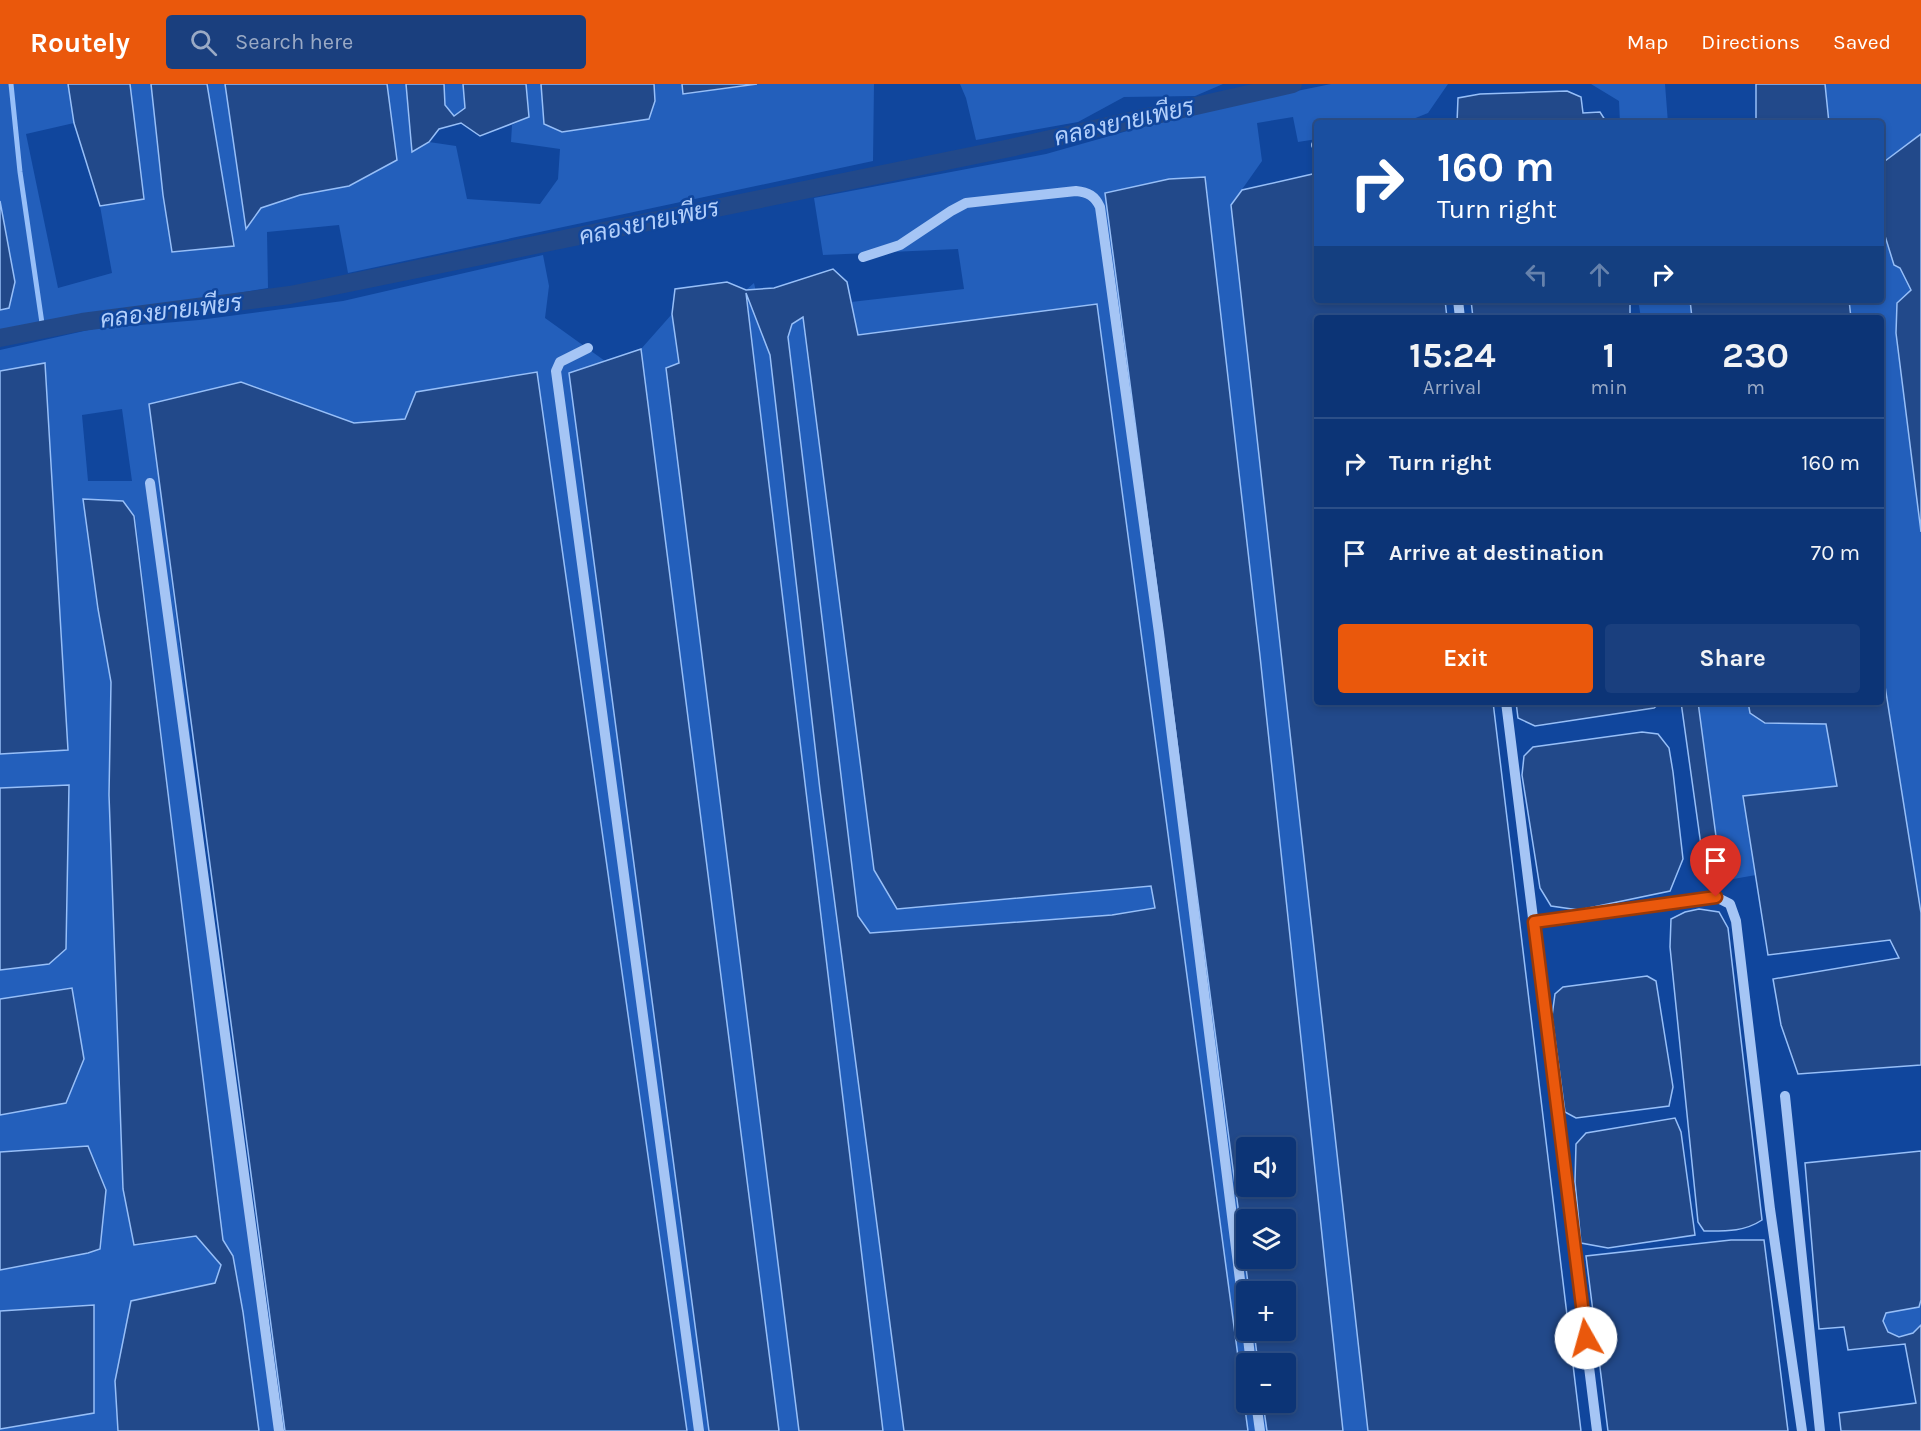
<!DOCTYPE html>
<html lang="en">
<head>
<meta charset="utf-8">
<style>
	:root { --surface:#0c3476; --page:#1a3f7e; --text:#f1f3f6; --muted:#9aaac5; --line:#2c4f88; --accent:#ea580c }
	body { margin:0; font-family:Karla,Sarabun,sans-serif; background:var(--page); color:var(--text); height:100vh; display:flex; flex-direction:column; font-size:22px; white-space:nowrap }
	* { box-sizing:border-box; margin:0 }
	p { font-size:20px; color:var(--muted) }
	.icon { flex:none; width:33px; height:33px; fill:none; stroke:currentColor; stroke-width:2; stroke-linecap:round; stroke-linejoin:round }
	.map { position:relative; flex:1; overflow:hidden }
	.drawer { position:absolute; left:1314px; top:231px; width:570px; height:390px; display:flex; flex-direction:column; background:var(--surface); border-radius:6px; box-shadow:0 3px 9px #0003,0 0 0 2px var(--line) }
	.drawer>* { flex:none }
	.guide { position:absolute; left:1314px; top:36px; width:570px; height:183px; border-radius:6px; box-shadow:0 3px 9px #0003,0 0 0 2px var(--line); background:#1a4fa0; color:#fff; overflow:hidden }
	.buttons { position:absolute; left:1236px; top:1053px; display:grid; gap:12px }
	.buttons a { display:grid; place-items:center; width:60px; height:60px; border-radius:6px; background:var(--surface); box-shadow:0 3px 9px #0003,0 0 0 2px var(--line); font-size:30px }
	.pin { position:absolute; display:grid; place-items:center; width:51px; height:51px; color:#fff; margin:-62px -26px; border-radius:50% 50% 50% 0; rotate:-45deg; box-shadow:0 0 6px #0007 }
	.pin .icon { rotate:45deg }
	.me { position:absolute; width:66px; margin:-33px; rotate:353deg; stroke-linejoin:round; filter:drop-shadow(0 0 4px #0008) }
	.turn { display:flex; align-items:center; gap:21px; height:126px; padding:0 24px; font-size:27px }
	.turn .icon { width:78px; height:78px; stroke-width:2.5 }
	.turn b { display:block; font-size:42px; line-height:51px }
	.lanes { display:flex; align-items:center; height:57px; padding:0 24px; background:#0003; justify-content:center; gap:30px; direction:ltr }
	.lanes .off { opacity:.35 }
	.eta { display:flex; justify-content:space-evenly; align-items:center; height:102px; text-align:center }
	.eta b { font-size:36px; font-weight:700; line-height:42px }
	.primary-button { display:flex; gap:12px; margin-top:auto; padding:12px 24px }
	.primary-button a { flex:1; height:69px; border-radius:6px; background:var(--accent); color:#fff; font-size:24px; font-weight:700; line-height:69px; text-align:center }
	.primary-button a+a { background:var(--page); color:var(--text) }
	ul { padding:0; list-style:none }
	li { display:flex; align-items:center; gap:18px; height:90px; padding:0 24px; border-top:2px solid var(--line) }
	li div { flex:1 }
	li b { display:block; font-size:22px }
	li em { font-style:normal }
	header { display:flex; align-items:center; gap:36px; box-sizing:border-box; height:84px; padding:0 30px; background:var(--accent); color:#fff }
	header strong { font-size:28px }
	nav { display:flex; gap:33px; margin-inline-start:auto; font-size:21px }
	.search { width:420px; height:54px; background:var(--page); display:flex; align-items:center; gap:15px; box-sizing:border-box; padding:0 21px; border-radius:6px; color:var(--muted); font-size:22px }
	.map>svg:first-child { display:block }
	.green { fill:#235fbb; fill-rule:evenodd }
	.water { fill:#22498a; stroke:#97bff8; stroke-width:1.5; fill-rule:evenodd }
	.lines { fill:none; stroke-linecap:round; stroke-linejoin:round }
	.stream { stroke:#97bff8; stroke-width:5 }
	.canal { stroke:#22498a; stroke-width:18 }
	.minor { stroke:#a5c5f5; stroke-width:10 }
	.route-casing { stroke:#983908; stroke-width:15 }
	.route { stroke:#ea580c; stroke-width:10 }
	.labels { text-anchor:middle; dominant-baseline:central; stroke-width:5; stroke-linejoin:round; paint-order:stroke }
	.water-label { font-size:24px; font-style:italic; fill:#b2cffb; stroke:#10469d }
</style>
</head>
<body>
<header>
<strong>Routely</strong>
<div class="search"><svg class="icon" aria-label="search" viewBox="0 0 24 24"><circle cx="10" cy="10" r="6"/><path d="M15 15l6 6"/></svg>Search here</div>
<nav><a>Map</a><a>Directions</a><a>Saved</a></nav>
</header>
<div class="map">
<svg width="1921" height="1347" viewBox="0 0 1921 1347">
	<rect width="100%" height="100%" fill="#10469d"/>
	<g class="green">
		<path d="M0,0H68L74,39L26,50L58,204L112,189L100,122L144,114L130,0H151L163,111L173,168L234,161L207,0H225L246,144L261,124L300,111L349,102L397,76L387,0H406L412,67L429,58L456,62L467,115L540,120L558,95L560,65L511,58L512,41L529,33L526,0H541L544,40L655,17L654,0H682L684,10L757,0H874L873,77L348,189L339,141L267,148L268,204L0,248Z"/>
		<path d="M444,0H463L465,24L454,32L445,21Z"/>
		<path d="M960,0H1223L1195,12L1124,13L1078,38L976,56L966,14Z"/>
		<path d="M1331,0H1448L1428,29L1403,39H1317V55L1298,58L1293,33L1257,39L1262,77L1231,121L1368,1347H1343L1260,572L1205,93L1169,95L1106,109L1249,1207L1246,1208V1246L1254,1247L1258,1279L1246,1280V1318L1263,1319L1267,1347H1248L1097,220L858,251L851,218L964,205L958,165L823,171L814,114L1046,70L1198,27Z"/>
		<path d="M1591,0H1665L1668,39H1620L1619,17Z"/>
		<path d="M1825,0H1921V50L1881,80V39H1829Z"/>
		<path d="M1881,139L1894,181L1900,184L1911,206L1896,249L1921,448V829L1881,577V234H1851L1849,216H1881Z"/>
		<path d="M543,171L549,202L545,234L605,277L569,289L709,1347H687L537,289L405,335L354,339L307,322L175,315L150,320L275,1347H259L243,1228L233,1172L223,1156L135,432L123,418L83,416L98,525L111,598L109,711L123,1105L134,1161L196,1152L221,1181L215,1199L131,1217L115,1297L118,1347H0V1345L94,1329V1221L0,1227V1186L88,1169L100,1165L88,1062L0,1068V1031L66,1019L84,975L71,905L0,915V886L49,880L69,701L0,704V670L68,666L45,279L0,287V266L93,245L199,236L343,217ZM122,325L132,397H88L82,331Z"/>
		<path d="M754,199L770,271L820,706L904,1347H883L746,206Z"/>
		<path d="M1638,216H1690L1692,234H1641Z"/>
		<path d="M672,230L679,279L666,284L799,1347H779L641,265Z"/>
		<path d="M803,233L874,786L897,824L1151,802L1156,824L1112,831L869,849L858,832L788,252L792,240Z"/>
		<path d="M1698,618H1748L1750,629L1765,639H1826L1837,702L1743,713L1756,791L1722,797Z"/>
		<path d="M1921,1216V1241L1913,1249L1899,1253L1888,1248L1883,1237L1886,1228L1919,1223Z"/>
	</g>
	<g class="water">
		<path d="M68,0H130L144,115L100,122L74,39Z"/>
		<path d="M151,0H207L234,162L172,168L163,111Z"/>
		<path d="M225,0H387L397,76L349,102L300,111L261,124L246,145Z"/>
		<path d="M406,0H444L445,21L454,32L465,24L463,0H526L529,33L480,52L461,39L439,45L429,58L412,68Z"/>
		<path d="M541,0H654L655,17L649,35L562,48L544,40Z"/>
		<path d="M682,0H757L683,10Z"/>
		<path d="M1756,0H1825L1829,39H1739L1756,37Z"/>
		<path d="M1567,7L1581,13L1583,29L1600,28L1607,39H1457L1458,14L1480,10Z"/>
		<path d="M1921,50V448L1896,249L1897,219L1911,206L1900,184L1894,181L1881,139V80Z"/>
		<path d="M1317,89V216H1445L1447,234H1317V618H1493L1581,1347H1368L1231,121L1242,106Z"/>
		<path d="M1205,93L1260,572L1343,1347H1267L1263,1319L1286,1318V1280L1258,1279L1254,1247L1286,1246V1208L1249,1207L1105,109L1169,95ZM1246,1064H1286V1102H1246ZM1246,1136H1286V1174H1246Z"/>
		<path d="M0,117L15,198L9,224L0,226Z"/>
		<path d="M833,185L847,198L858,251L1097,220L1248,1347H904L820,706L770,271L746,209L883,1347H799L666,284L679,279L672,230L675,205L727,198L746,206L774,204ZM803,233L874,786L897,825L1151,802L1155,824L1112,831L870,849L858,832L788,253L792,240Z"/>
		<path d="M1471,216H1630V234H1473Z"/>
		<path d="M1690,216H1849L1851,234H1692Z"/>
		<path d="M641,265L779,1347H709L569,289Z"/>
		<path d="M45,279L68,666L0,670V287Z"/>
		<path d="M537,288L687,1347H285L149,320L241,298L354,339L405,335L416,308Z"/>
		<path d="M83,415L123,417L134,432L218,1116L223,1156L233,1172L243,1228L259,1347H118L115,1297L131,1217L215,1199L221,1181L196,1152L134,1161L123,1105L109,711L111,598L98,525Z"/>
		<path d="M1881,577L1921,829V981L1798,990L1781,941L1773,895L1899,874L1890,856L1768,871L1743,712L1837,702L1826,640L1765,639L1750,629L1748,618H1881Z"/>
		<path d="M1516,618H1661L1654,624L1535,642L1518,634Z"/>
		<path d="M1681,618H1698L1722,797H1706Z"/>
		<path d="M1642,648L1658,650L1669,664L1673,688L1683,775L1670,807L1579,826L1551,822L1540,804L1522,691L1524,672L1533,663Z"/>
		<path d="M69,701L66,865L49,880L0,886V704Z"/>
		<path d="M1699,825L1719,828L1728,844L1762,1136C1744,1148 1725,1147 1704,1147L1698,1138L1670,863L1671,835L1685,828Z"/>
		<path d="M1647,892L1656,897L1673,1003L1669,1022L1576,1034L1565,1028L1552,932L1555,910L1563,903Z"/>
		<path d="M72,904L84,975L66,1019L0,1031V915Z"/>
		<path d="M1675,1034L1681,1048L1695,1151L1608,1164L1581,1159L1575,1098L1576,1060L1586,1049Z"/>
		<path d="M88,1062L106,1106L100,1165L88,1169L0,1186V1068Z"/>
		<path d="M1921,1067V1216L1919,1223L1886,1229L1883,1237L1888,1248L1899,1253L1913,1249L1921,1241V1347H1841L1839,1329L1916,1319L1905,1260L1848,1266L1844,1243L1819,1245L1805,1079Z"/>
		<path d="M1731,1156H1764L1788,1347H1608L1586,1172Z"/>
		<path d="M94,1221V1329L0,1345V1227Z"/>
	</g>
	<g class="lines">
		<path class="stream" d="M11,0L20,88L43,246"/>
		<path class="canal" d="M0,254L82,238L290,211L1010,64L1293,0"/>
		<g class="minor">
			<path d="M1316,61H1317"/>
			<path d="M863,173L900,161L951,127L966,119L1076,107C1088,108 1095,112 1100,123L1159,549L1246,1244"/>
			<path d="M1458,216L1460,234"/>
			<path d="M588,264L560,278L556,287L699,1347"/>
			<path d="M150,399L279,1347"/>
			<path d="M1506,618L1597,1347"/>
			<path d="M1534,838L1716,813L1730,820L1736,837L1770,1125L1802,1347"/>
			<path d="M1785,1012L1820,1347"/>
			<path d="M1247,1246L1251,1280"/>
			<path d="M1256,1318L1260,1347"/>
		</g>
	</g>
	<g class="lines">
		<g class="route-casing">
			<path id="route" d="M1586,1254L1534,838L1716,813"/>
		</g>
		<use href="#route" class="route"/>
	</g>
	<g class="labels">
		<g class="water-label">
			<text transform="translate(1124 38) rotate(-13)">คลองยายเพียร</text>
			<text transform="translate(649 138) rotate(-12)">คลองยายเพียร</text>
			<text transform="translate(171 227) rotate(-7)">คลองยายเพียร</text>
		</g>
	</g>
</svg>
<div class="buttons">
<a><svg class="icon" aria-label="sound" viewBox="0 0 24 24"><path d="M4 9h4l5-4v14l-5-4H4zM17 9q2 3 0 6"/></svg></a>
<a><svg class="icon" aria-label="layers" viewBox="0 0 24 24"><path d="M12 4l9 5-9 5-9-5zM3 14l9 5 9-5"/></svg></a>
<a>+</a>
<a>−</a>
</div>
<div class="pin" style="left:1716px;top:813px;background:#d93025"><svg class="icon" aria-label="arrive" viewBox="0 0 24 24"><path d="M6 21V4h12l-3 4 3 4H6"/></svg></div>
<svg class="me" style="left:1586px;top:1254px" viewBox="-20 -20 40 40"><circle r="19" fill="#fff"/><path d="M0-13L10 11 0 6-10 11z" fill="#ea580c"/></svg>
<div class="guide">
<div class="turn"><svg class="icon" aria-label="right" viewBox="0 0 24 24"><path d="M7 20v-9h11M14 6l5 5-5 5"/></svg><div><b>160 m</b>Turn right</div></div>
<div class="lanes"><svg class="icon off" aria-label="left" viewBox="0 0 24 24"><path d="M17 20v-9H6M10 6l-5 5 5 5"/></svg><svg class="icon off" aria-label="ahead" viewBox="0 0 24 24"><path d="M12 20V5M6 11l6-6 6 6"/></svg><svg class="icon" aria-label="right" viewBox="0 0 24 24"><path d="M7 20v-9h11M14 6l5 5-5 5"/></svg></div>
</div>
<section class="drawer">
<div class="eta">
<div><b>15:24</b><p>Arrival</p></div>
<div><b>1</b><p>min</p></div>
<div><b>230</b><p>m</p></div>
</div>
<ul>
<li><svg class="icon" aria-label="right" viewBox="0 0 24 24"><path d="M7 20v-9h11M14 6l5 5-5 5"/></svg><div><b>Turn right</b></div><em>160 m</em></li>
<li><svg class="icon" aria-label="arrive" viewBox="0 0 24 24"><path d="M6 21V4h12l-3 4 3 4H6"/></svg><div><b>Arrive at destination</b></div><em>70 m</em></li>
</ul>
<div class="primary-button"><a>Exit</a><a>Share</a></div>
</section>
</div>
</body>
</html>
